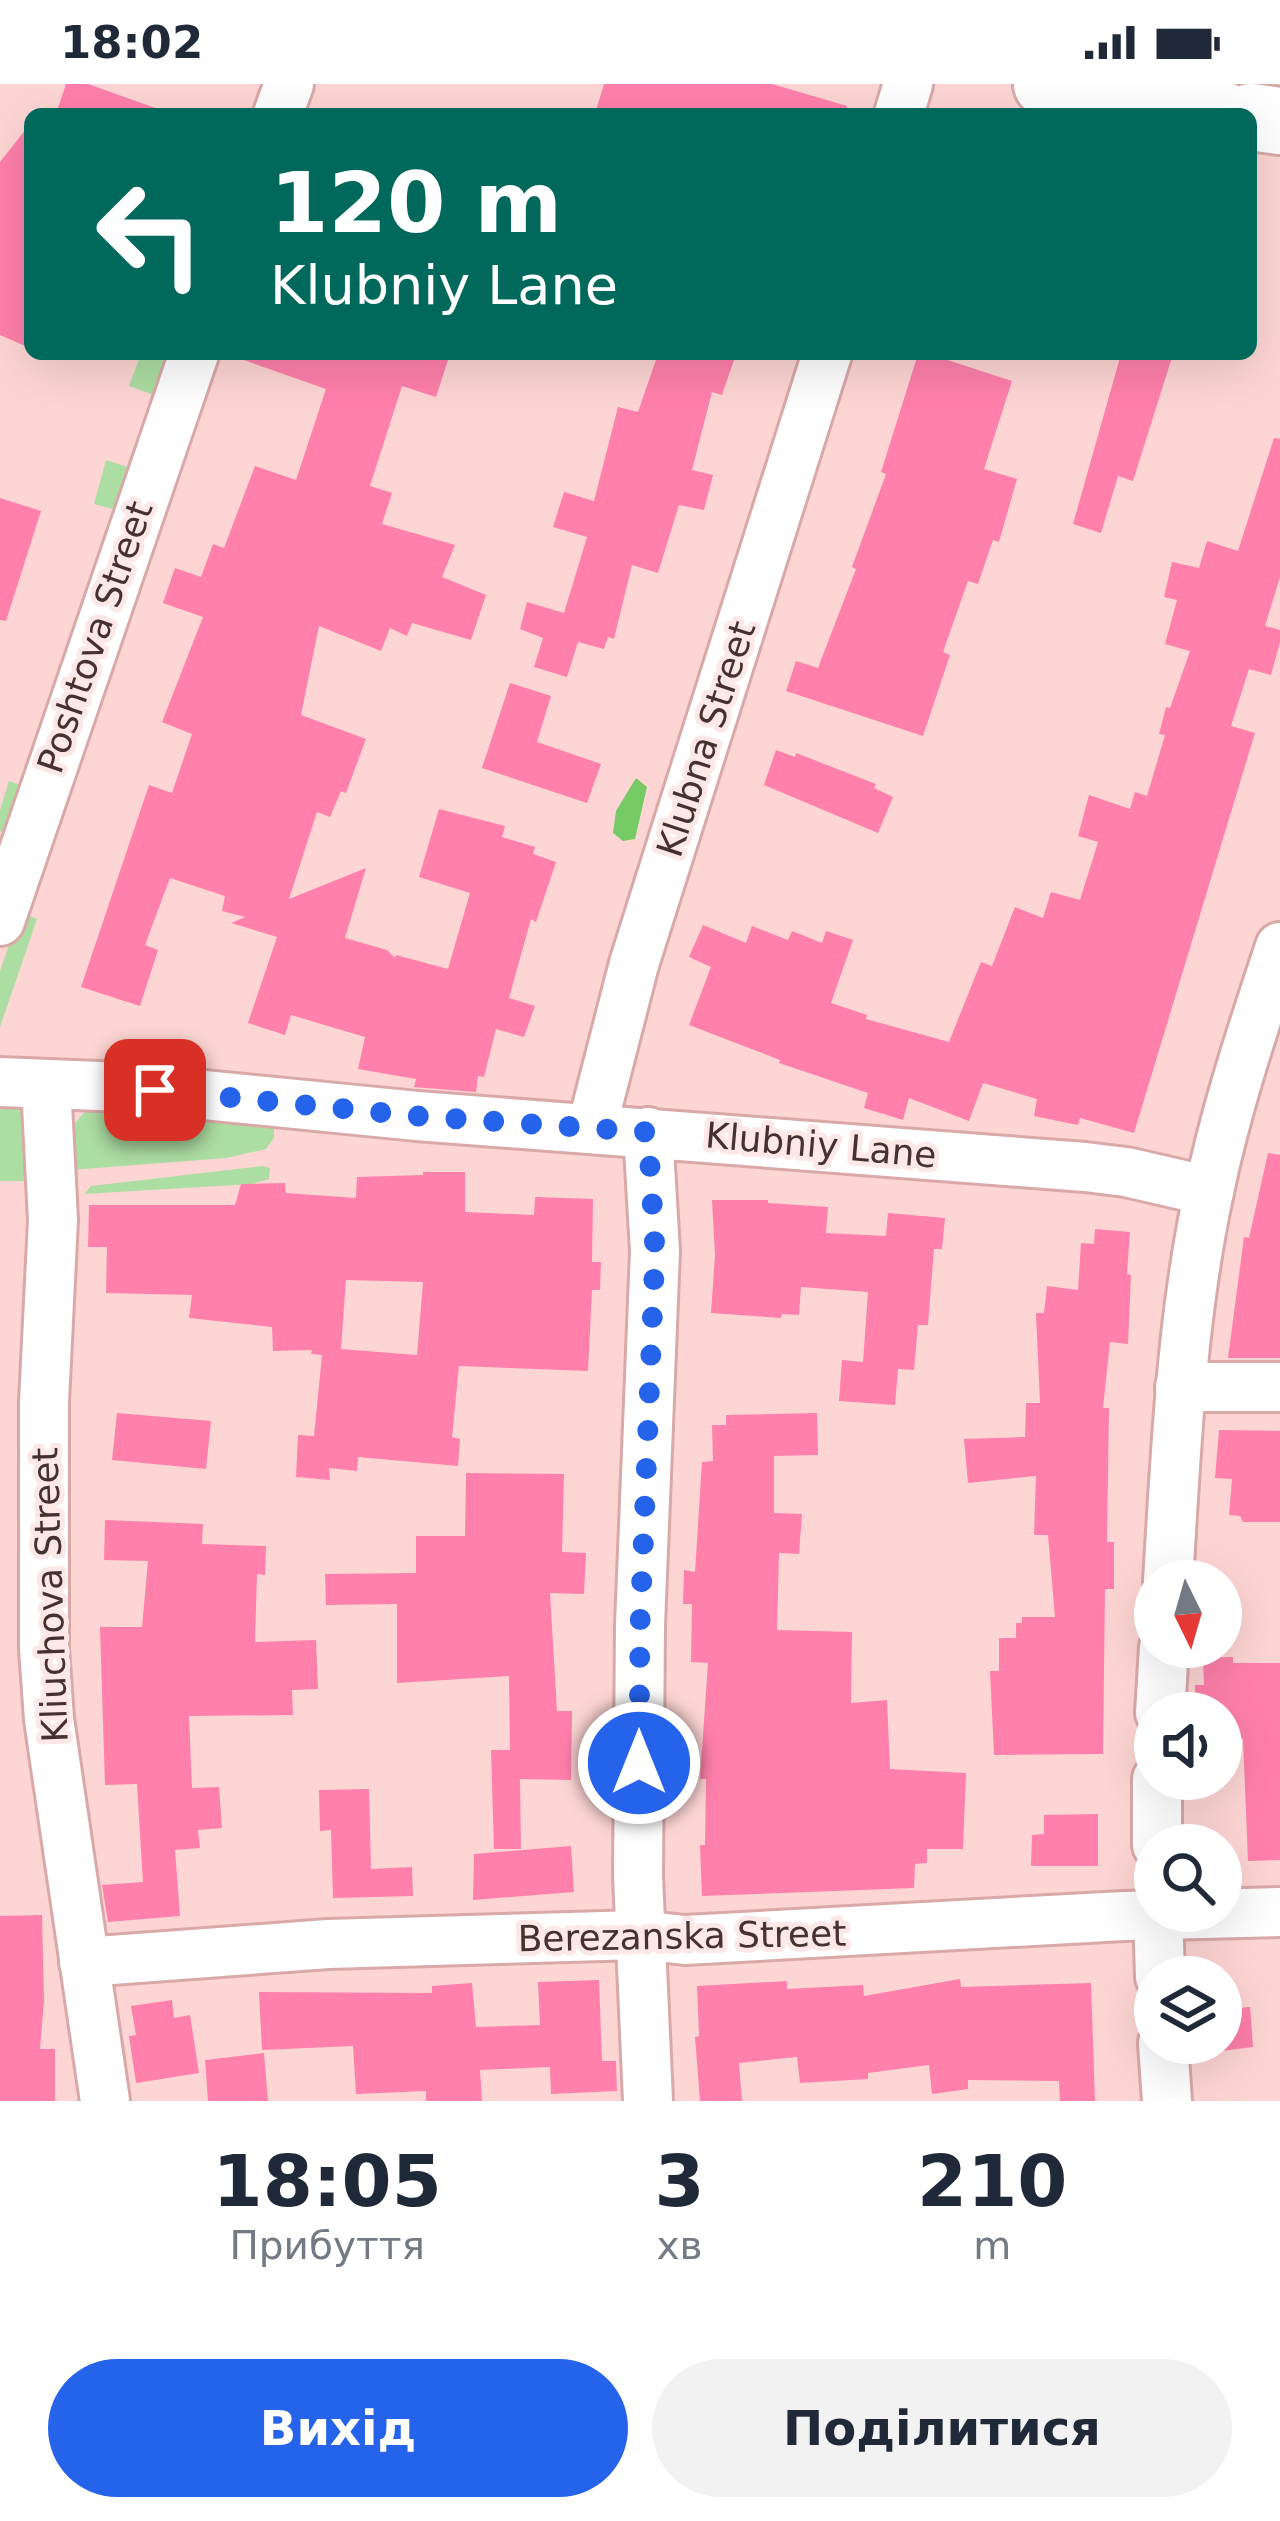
<!DOCTYPE html>
<html lang="uk">
<head>
<meta charset="utf-8">
<style>
	:root { --surface:#fff; --page:#f2f2f3; --text:#1f2937; --muted:#747a83; --accent:#2563eb }
	body { margin:0; font-family:"DejaVu Sans",sans-serif; background:var(--page); color:var(--text); height:100vh; display:flex; flex-direction:column; font-size:45px; white-space:nowrap }
	* { box-sizing:border-box; margin:0 }
	p { font-size:39px; color:var(--muted) }
	.icon { flex:none; width:66px; height:66px; fill:none; stroke:currentColor; stroke-width:2; stroke-linecap:round; stroke-linejoin:round }
	.map { position:relative; height:2017px; overflow:hidden }
	.drawer { display:flex; flex-direction:column; background:var(--surface); flex:1 }
	.drawer>* { flex:none }
	.hud { position:absolute; left:24px; top:24px; width:1233px; height:252px; border-radius:18px; box-shadow:0 12px 48px #0002; background:#00695c; color:#fff; overflow:hidden }
	.needle { width:78px; rotate:175deg }
	.controls { position:absolute; left:1134px; top:1476px; display:grid; gap:24px }
	.controls a { display:grid; place-items:center; width:108px; height:108px; border-radius:50%; background:var(--surface); box-shadow:0 12px 48px #0002; font-size:60px }
	.pin { position:absolute; display:grid; place-items:center; width:102px; height:102px; color:#fff; margin:-51px; border-radius:24px; box-shadow:0 6px 18px #0006 }
	.me { position:absolute; width:132px; margin:-66px; rotate:0deg; stroke-linejoin:round; filter:drop-shadow(0 0 9px #0008) }
	.turn { display:flex; align-items:center; gap:42px; height:252px; padding:0 48px; font-size:54px }
	.turn .icon { width:156px; height:156px; stroke-width:2.5 }
	.turn b { display:block; font-size:84px; line-height:102px }
	.eta { display:flex; justify-content:space-evenly; align-items:center; height:204px; text-align:center }
	.eta b { font-size:72px; font-weight:800; line-height:84px }
	.action { display:flex; gap:24px; margin-top:auto; padding:24px 48px }
	.action a { flex:1; height:138px; border-radius:72px; background:var(--accent); color:#fff; font-size:48px; font-weight:800; line-height:138px; text-align:center }
	.action a+a { background:var(--page); color:var(--text) }
	.status { display:flex; justify-content:space-between; align-items:center; height:84px; padding:0 60px; background:var(--surface); direction:ltr }
	.status svg { height:33px; fill:currentColor }
	.map>svg:first-child { display:block }
	.green { fill:#acdda2 }
	.forest { fill:#76cb66 }
	.building { fill:#ff80ab; fill-rule:evenodd }
	.lines { fill:none; stroke-linecap:round; stroke-linejoin:round }
	.minor-casing { stroke:#d9a9a8; stroke-width:54 }
	.highway-casing { stroke:#d9a9a8; stroke-width:72 }
	.minor { stroke:#fff; stroke-width:48 }
	.highway { stroke:#fff; stroke-width:66 }
	.route { stroke:#2563eb; stroke-width:21; stroke-dasharray:0 37.8 }
	.labels { text-anchor:middle; dominant-baseline:central; stroke-width:10; stroke-linejoin:round; paint-order:stroke }
	.street-label { font-size:36px; fill:#443130; stroke:#fce8e7 }
</style>
</head>
<body>
<div class="status"><b>18:02</b><svg viewBox="0 0 49 12"><path d="M0 12V9h3v3zM5 12V6h3v6zM10 12V3h3v9zM15 12V0h3v12zM26 1h20v11H26zM47 4h2v5h-2z"/></svg></div>
<div class="map">
<svg width="1280" height="2017" viewBox="0 0 1280 2017">
	<rect width="100%" height="100%" fill="#fdd5d4"/>
	<g class="green">
		<path d="M141,270L174,280L162,314L129,302Z"/>
		<path d="M106,376L137,386L123,428L94,420Z"/>
		<path d="M9,697L29,704L11,751L0,747V726Z"/>
		<path d="M20,829L37,835L0,943V887Z"/>
		<path d="M0,1015L25,1029L37,1097H0Z"/>
		<path d="M91,1020L274,1028V1054L266,1065L226,1074L71,1086L70,1045Z"/>
		<path d="M263,1082L270,1084L269,1095L252,1100L84,1110L91,1102Z"/>
	</g>
	<path class="forest" d="M636,694L647,703L635,755L623,757L613,749L616,727Z"/>
	<g class="building">
		<path d="M66,0H88L161,26L160,30H56Z"/>
		<path d="M604,0H772L847,22L846,30H595Z"/>
		<path d="M30,40V264L0,251V78Z"/>
		<path d="M239,270H450L436,313L402,302L370,402L392,409L382,440L455,461L442,493L486,511L471,556L412,539L407,552L390,544L381,567L319,542L301,631L366,655L346,709L341,707L330,733L317,728L289,815L366,784L345,854L387,866L395,874L396,871L448,885L470,809L419,793L439,725L505,742L502,753L535,763L533,770L556,778L536,838L531,835L509,914L535,922L524,953L496,945L484,993L478,992L476,1008L414,1003L416,995L358,985L365,953L291,931L285,951L248,939L277,853L231,839L245,833L222,827L225,812L170,794L145,861L158,866L140,922L81,903L149,701L172,709L192,650L162,638L203,533L163,519L175,484L201,493L213,460L224,464L255,382L296,396L326,305L238,274Z"/>
		<path d="M658,270H736L722,311L712,308L692,386L713,391L704,426L679,421L658,489L632,481L614,555L608,553L604,565L578,558L567,593L534,583L543,554L520,545L527,518L564,529L587,453L553,443L564,408L594,417L618,323L638,328Z"/>
		<path d="M918,270H929L1012,297L984,385L1017,395L999,458L993,456L978,500L968,497L943,568L950,571L923,652L786,607L796,577L818,584L856,485L852,483L886,390L881,388Z"/>
		<path d="M1121,270H1173L1133,397L1118,392L1101,449L1073,440Z"/>
		<path d="M1274,354L1280,355V493L1265,542L1280,546V558L1271,591L1249,585L1231,642L1255,649L1134,1049L1080,1034L1078,1041L1034,1032L1037,1015L983,999L969,1037L909,1014L903,1036L864,1024L868,1009L779,979L780,976L689,941L711,883L689,873L703,841L746,859L752,842L788,856L792,847L822,859L826,847L853,856L831,919L867,931L866,935L949,958L981,878L992,882L1015,823L1043,834L1051,808L1080,816L1098,758L1078,752L1089,711L1130,725L1135,708L1147,712L1165,651L1159,650L1166,623L1170,624L1190,567L1165,560L1177,516L1164,513L1172,478L1199,484L1207,457L1238,467Z"/>
		<path d="M0,414L41,427L6,537L0,536Z"/>
		<path d="M510,599L551,612L537,658L601,680L587,719L482,684Z"/>
		<path d="M776,666L795,673L796,669L876,700L874,704L893,713L878,749L764,701Z"/>
		<path d="M1268,1069L1280,1071V1274H1228L1244,1153L1249,1154Z"/>
		<path d="M423,1088H465V1128L534,1131L535,1113L593,1115L592,1178H601L600,1206H592L588,1287L459,1282L452,1353L460,1355L458,1382L358,1373L357,1387L329,1384L330,1396L296,1393L298,1351L314,1352L322,1271L311,1270L312,1266L273,1267L272,1243L189,1234L192,1211L106,1209L107,1163H88L89,1121H235L241,1100L285,1099L286,1109L356,1114L357,1093L423,1091ZM346,1196L423,1198L417,1271L341,1265Z"/>
		<path d="M712,1116H768V1119L828,1123L826,1149L886,1152L888,1129L945,1134L942,1165H934L928,1241H918L914,1286L898,1285L895,1321L839,1317L842,1276L863,1278L868,1208L801,1203L799,1231L782,1230L781,1234L711,1229L715,1171Z"/>
		<path d="M1095,1145L1130,1148L1127,1190L1131,1191L1128,1260L1110,1258L1103,1324H1109L1107,1458H1114V1505H1105L1103,1670L994,1671L990,1587H999V1554H1016V1539H1022V1533H1055L1048,1451H1034L1036,1392L968,1399L964,1355L1025,1353L1026,1319H1040L1036,1229H1044L1047,1202L1078,1206L1081,1159L1094,1160Z"/>
		<path d="M117,1329L211,1337L206,1385L112,1376Z"/>
		<path d="M817,1329L818,1371L774,1372V1429L802,1430L799,1470L779,1469L777,1546L852,1548L851,1619L887,1616L890,1685L966,1689L963,1765H927V1779L915,1780L914,1804L702,1812L700,1761H705L706,1695H700L708,1579L691,1578L692,1520H683L684,1486L695,1488L702,1378L713,1377L712,1341H726V1331Z"/>
		<path d="M1219,1346L1280,1347V1438H1243L1240,1432L1229,1431L1232,1395L1215,1394Z"/>
		<path d="M466,1389L564,1390L562,1468L586,1469L584,1510L550,1509L557,1627H572L571,1696L520,1695L521,1765H494L491,1666H510L509,1592L397,1599V1520L326,1521L325,1490L416,1489V1452H465Z"/>
		<path d="M105,1436L203,1440L202,1460L266,1462L265,1491L257,1490L255,1558L316,1556L318,1605L292,1606L293,1631L189,1632L192,1704L219,1703L222,1744L198,1746L200,1764L175,1766L180,1832L108,1838L102,1801L143,1798L137,1700L105,1701L100,1543H142L148,1477L104,1476Z"/>
		<path d="M1233,1573V1579H1280V1776L1248,1777L1243,1655L1221,1656V1629H1195V1601H1204L1203,1574Z"/>
		<path d="M369,1705L371,1785L412,1783L413,1812L333,1814L331,1746L320,1747L319,1706Z"/>
		<path d="M1098,1730V1782H1031L1032,1751L1044,1750V1731Z"/>
		<path d="M571,1762L574,1808L473,1816L474,1770Z"/>
		<path d="M42,1831L44,1917L40,1965H55V2017H0V1832Z"/>
		<path d="M960,1895L961,1903L1091,1899L1095,2017H1060L1059,1997L968,1996V2005L932,2010L929,1981L868,1989V1995L800,1999L797,1973L739,1979L742,2017H700L695,1953L699,1952L697,1902L787,1897V1905L863,1901L864,1912Z"/>
		<path d="M599,1896L602,1977H616L617,2007L551,2010L550,1983L480,1986L482,2017H426V2007L356,2010L353,1962L262,1966L259,1908L432,1909V1902L472,1899L476,1943L540,1941L538,1898Z"/>
		<path d="M172,1916L174,1934L190,1931L199,1989L136,1999L129,1952L136,1951L131,1922Z"/>
		<path d="M1250,1923L1253,1963L1221,1967V1925Z"/>
		<path d="M264,1969L268,2017H208L205,1976Z"/>
	</g>
	<g class="lines">
		<g class="minor-casing">
			<g id="minor">
				<path d="M278,30L289,0"/>
				<path d="M899,30L908,0"/>
				<path d="M0,837L194,270"/>
				<path d="M0,998L123,1003L417,1032L1085,1083L1126,1088L1209,1107"/>
				<path d="M46,1001L53,1136L44,1318V1565L49,1635L105,2017"/>
				<path d="M592,1043L634,880L827,270"/>
				<path d="M1180,1303H1280"/>
				<path d="M1168,1497C1176,1368 1181,1239 1208,1112C1225,1028 1253,944 1280,863"/>
				<path d="M1160,1629L1164,1563"/>
				<path d="M1157,1761V1695"/>
				<path d="M1158,1827L1160,1893"/>
				<path d="M84,1878L328,1860L639,1851L685,1856L1124,1832L1280,1828"/>
				<path d="M1163,1959L1167,2017"/>
				<path d="M648,2017L638,1792L640,1541L655,1167L648,1048"/>
			</g>
		</g>
		<g class="highway-casing">
			<g id="highway">
				<path d="M1047,0L1220,30"/>
				<path d="M1251,33L1280,37"/>
			</g>
		</g>
		<use href="#minor" class="minor"/>
		<use href="#highway" class="highway"/>
	</g>
	<g class="lines">
		<path class="route" d="M155,1006L417,1032L648,1048L655,1167L640,1541L639,1679"/>
	</g>
	<g class="labels">
		<g class="street-label">
			<text transform="translate(95 553) rotate(-71)">Poshtova Street</text>
			<text transform="translate(706 655) rotate(-72)">Klubna Street</text>
			<text transform="translate(821 1061) rotate(5)">Klubniy Lane</text>
			<text transform="translate(50 1511) rotate(-92)">Kliuchova Street</text>
			<text transform="translate(682 1852) rotate(-1)">Berezanska Street</text>
		</g>
	</g>
</svg>
<div class="controls">
<a><svg class="needle" viewBox="-14 -14 28 28"><path d="M0-13l5 13h-10z" fill="#e53935"/><path d="M0 13l5-13h-10z" fill="#747a83"/></svg></a>
<a><svg class="icon" aria-label="sound" viewBox="0 0 24 24"><path d="M4 9h4l5-4v14l-5-4H4zM17 9q2 3 0 6"/></svg></a>
<a><svg class="icon" aria-label="search" viewBox="0 0 24 24"><circle cx="10" cy="10" r="6"/><path d="M15 15l6 6"/></svg></a>
<a><svg class="icon" aria-label="layers" viewBox="0 0 24 24"><path d="M12 4l9 5-9 5-9-5zM3 14l9 5 9-5"/></svg></a>
</div>
<div class="pin" style="left:155px;top:1006px;background:#d93025"><svg class="icon" aria-label="arrive" viewBox="0 0 24 24"><path d="M6 21V4h12l-3 4 3 4H6"/></svg></div>
<svg class="me" style="left:639px;top:1679px" viewBox="-20 -20 40 40"><circle r="17" fill="#2563eb" stroke="#fff" stroke-width="3"/><path d="M0-11L8 9 0 5-8 9z" fill="#fff"/></svg>
<div class="hud">
<div class="turn"><svg class="icon" aria-label="left" viewBox="0 0 24 24"><path d="M17 20v-9H6M10 6l-5 5 5 5"/></svg><div><b>120 m</b>Klubniy Lane</div></div>
</div>
</div>
<section class="drawer">
<div class="eta">
<div><b>18:05</b><p>Прибуття</p></div>
<div><b>3</b><p>хв</p></div>
<div><b>210</b><p>m</p></div>
</div>
<div class="action"><a>Вихід</a><a>Поділитися</a></div>
</section>
</body>
</html>
